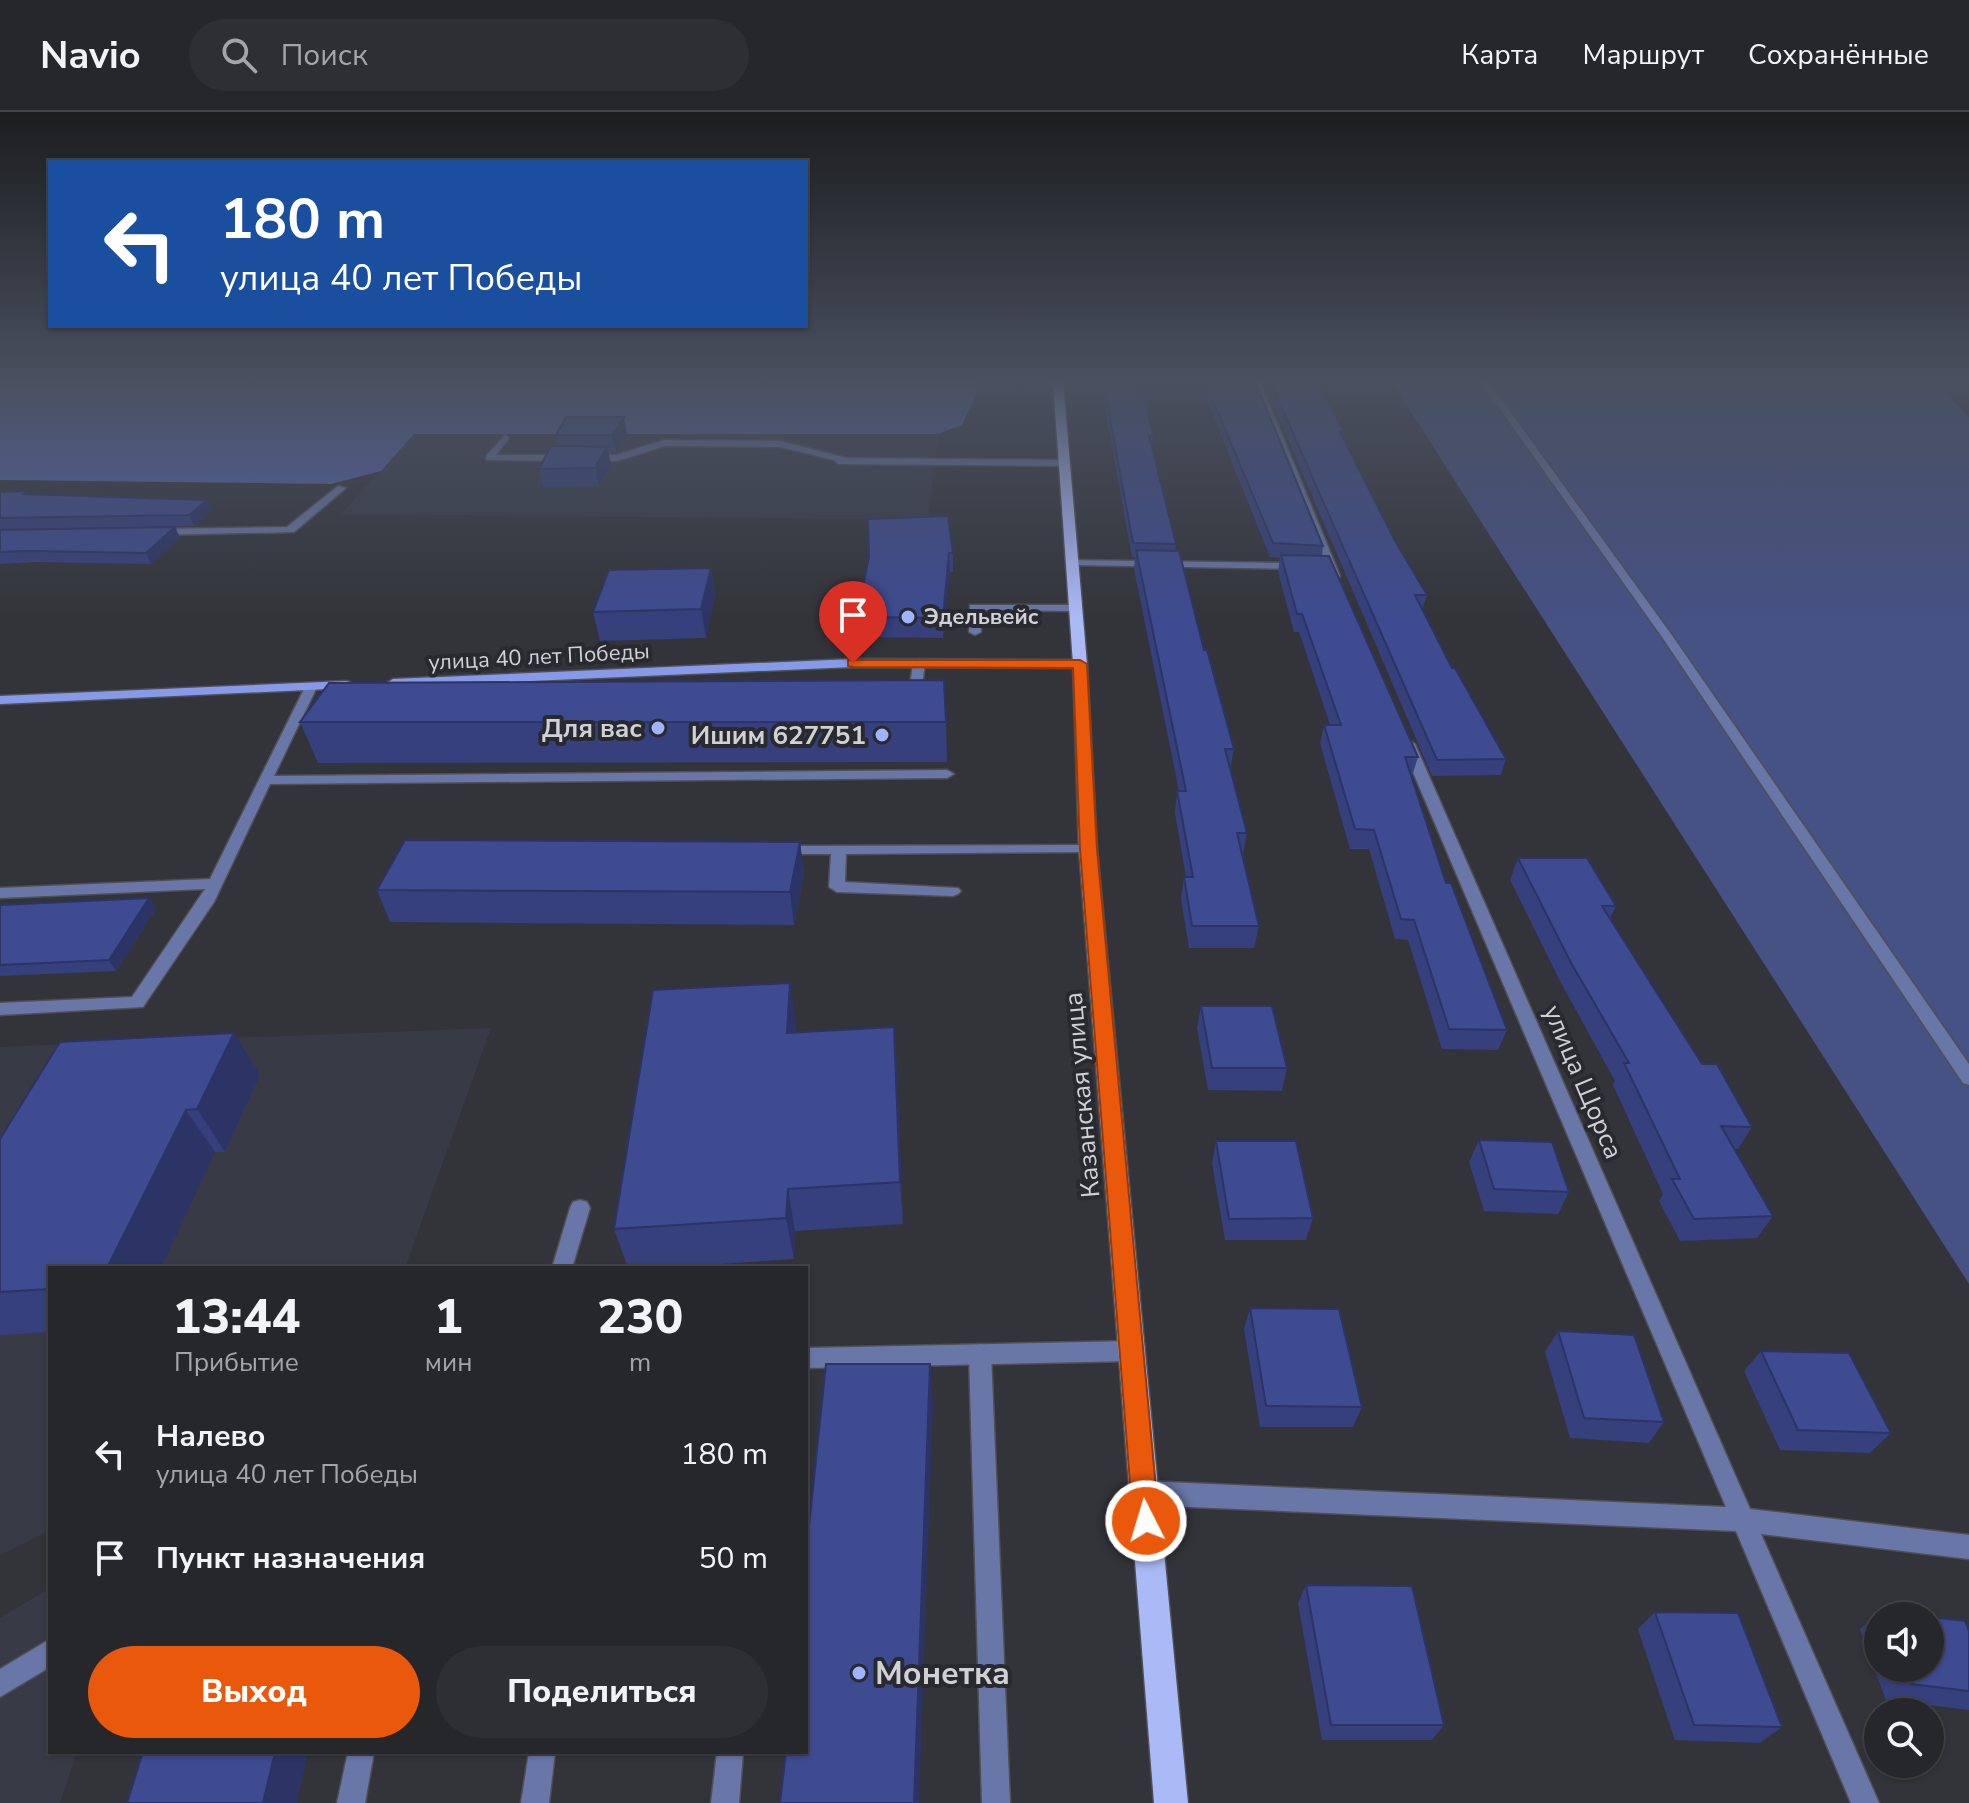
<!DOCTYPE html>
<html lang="ru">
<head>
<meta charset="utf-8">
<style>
	:root { --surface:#26272b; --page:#2e2f33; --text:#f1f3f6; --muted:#a4a5a9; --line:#424447; --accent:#ea580c }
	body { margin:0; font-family:"Nunito Sans",sans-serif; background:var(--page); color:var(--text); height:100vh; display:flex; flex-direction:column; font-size:30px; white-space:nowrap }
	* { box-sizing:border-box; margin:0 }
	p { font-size:26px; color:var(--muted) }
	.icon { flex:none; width:44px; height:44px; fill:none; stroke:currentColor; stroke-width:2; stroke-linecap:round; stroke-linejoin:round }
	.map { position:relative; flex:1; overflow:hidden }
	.drawer { position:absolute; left:48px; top:1154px; width:760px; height:488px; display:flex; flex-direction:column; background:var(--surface); border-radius:0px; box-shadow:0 2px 6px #0004,0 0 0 2px var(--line) }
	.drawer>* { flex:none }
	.guide { position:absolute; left:48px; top:48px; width:760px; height:168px; border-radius:0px; box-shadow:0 2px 6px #0004,0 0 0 2px var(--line); background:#1a4fa0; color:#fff; overflow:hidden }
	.tools { position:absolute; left:1864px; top:1490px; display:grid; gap:16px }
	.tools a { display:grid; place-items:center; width:80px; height:80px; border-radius:50%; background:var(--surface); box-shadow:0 2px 6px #0004,0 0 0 2px var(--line); font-size:40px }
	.pin { position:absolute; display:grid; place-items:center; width:68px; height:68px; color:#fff; margin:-82px -34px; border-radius:50% 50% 50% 0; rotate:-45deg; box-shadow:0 0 8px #0007 }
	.pin .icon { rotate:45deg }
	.me { position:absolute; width:88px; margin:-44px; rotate:355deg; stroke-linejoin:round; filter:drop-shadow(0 0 6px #0008) }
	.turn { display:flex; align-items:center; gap:28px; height:168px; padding:0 40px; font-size:36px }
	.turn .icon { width:104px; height:104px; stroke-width:2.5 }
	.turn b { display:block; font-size:56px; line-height:68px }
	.eta { display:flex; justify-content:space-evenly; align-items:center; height:136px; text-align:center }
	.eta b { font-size:48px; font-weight:800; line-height:56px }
	.button { display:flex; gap:16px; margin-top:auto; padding:16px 40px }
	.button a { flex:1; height:92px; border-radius:48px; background:var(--accent); color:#fff; font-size:32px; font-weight:800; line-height:92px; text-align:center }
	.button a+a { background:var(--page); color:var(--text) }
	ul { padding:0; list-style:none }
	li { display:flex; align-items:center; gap:24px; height:104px; padding:0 40px }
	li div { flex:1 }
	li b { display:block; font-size:30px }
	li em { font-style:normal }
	header { display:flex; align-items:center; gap:48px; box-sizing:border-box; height:112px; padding:0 40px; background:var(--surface); border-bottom:2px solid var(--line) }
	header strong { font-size:38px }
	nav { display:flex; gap:44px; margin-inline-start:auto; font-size:28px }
	.search { width:560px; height:72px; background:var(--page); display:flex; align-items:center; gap:20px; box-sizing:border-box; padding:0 28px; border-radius:44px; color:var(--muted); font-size:30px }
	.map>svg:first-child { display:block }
	.built { fill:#383b46 }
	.green { fill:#465184 }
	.forest { fill:#5766af }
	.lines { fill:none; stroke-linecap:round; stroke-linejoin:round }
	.lane-casing { stroke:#4e5055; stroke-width:3 }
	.street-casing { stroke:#4e5055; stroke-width:3 }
	.secondary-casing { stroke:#4e5055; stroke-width:3 }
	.primary-casing { stroke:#4e5055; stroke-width:3 }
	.lane { fill:#6976a8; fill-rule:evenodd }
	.street { fill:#6976a8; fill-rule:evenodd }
	.secondary { fill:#879aea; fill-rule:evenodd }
	.primary { fill:#aabaf7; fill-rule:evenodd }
	.wall { fill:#35407c }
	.shaded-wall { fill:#2b3465 }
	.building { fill:#3e4b90; stroke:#2b3465; stroke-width:2 }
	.route { fill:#ea580c; stroke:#983908; stroke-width:2 }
	.poi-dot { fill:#a0b3fd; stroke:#282a2f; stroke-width:3 }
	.labels { text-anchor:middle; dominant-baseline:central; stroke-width:8; stroke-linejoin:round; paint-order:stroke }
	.far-poi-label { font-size:22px; font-weight:bold; fill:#d0d1d5; stroke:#282a2f; text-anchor:start }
	.far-street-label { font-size:22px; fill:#d0d1d5; stroke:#282a2f }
	.poi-label { font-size:26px; font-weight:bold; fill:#d0d1d5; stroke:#282a2f; text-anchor:end }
	.street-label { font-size:26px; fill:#d0d1d5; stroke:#282a2f }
	.near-poi-label { font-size:32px; font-weight:bold; fill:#d0d1d5; stroke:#282a2f; text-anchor:start }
</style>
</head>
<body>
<header>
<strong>Navio</strong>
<div class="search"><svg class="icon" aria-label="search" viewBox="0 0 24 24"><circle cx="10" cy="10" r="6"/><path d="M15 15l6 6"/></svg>Поиск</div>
<nav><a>Карта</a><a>Маршрут</a><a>Сохранённые</a></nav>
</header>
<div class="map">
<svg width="1969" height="1691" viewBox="0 0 1969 1691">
	<rect width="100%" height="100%" fill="#323439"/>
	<g class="built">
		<path d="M456,320L938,322L928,408L341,402L414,322Z"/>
		<path d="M491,916L405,1156H50V1418L0,1443V935Z"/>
		<path d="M50,1476V1640H77L60,1691H0V1506Z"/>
	</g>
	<path class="green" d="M1391,269H1936L1969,306V1172Z"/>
	<path class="forest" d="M0,269H978L979,276L962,313L938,322H414L381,359L331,372L0,368Z"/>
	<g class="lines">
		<g class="lane-casing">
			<g id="lane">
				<path d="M1480,269H1488L1671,522L1969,952V973L1963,971L1662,525Z"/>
				<path d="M505,323L509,326L496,343H566L571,346L566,349L486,348V344Z"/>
				<path d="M664,328L780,329L847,346L1064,348L1069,351L1064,354L838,352L834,348L780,335L665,334L617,349H590L585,346L590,343H616Z"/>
				<path d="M970,493H1075L1081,496L1075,499L980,498L981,520L975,523L969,520Z"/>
				<path d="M919,547L925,551L920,589L914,593L908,589L913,551Z"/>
				<path d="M311,571L317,575L274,664L947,658L954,662L947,666L270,672L214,790L143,895L0,903V891L132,885L205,777L0,786V776L210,767L305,575Z"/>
				<path d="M1088,733L1095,737L1093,740L846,742L845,770L958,776L961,779L958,782L953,784L837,780L829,775L831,742H782L775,738L782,734Z"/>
				<path d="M580,1088L587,1090L590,1096L572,1156H552L570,1096L573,1090Z"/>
				<path d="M980,1232L988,1235L991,1242L1010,1691H982L969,1242L972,1235Z"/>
				<path d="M348,1640H374L365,1691H337Z"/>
				<path d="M717,1640H743L739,1691H711Z"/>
			</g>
		</g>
		<g class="street-casing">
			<g id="street">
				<path d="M1252,269H1260L1340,464L1339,466L1330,464Z"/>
				<path d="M338,374L346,376L294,420L158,423L153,420L158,417L287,415Z"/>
				<path d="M1067,448L1298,451L1303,454L1298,457L1071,453L1067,452Z"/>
				<path d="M1408,628L1415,632L1750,1397L1969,1423V1447L1761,1422L1879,1691H1851L1736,1419L1144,1393L1136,1389L1132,1381L1136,1373L1144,1369L1726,1395L1401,632Z"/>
				<path d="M1132,1229L1140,1232L1143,1239L1140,1246L1132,1249L806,1256V1236Z"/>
				<path d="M50,1527V1555L0,1585V1557Z"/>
				<path d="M529,1640H555L549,1691H521Z"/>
			</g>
		</g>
		<g class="secondary-casing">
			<g id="secondary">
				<path d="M853,547L1080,548L1086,552L1080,556L853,555L393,575L387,571L393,567Z"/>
				<path d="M346,569L350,570V576L0,592V584Z"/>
			</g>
		</g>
		<g class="primary-casing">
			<path id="primary" d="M1053,269H1063L1087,552L1097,737L1188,1691H1154L1079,737L1073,552Z"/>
		</g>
		<use href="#lane" class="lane"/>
		<use href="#street" class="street"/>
		<use href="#secondary" class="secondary"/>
		<use href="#primary" class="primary"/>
	</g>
	<g class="wall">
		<path d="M1100,269H1255L1323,434L1322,444L1418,645L1412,664H1411L1446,771L1507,918L1498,938L1442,937L1408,828L1395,827L1369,737H1350L1320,631L1324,613H1330L1299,520H1294L1278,460L1280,446L1270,445L1206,286L1145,285L1153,323L1152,336L1176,432L1175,439L1234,637L1230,658L1247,721L1243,743L1259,814L1254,836H1189L1181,787L1184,765H1186L1175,701L1177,679H1179L1134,457L1135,445H1132Z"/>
		<path d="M1263,269H1317L1344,320L1343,326L1395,429L1427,483L1422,498L1452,556L1506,647L1501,663L1432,664Z"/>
		<path d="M627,322L616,340H608L611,352L599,374L543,375L539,357L559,334L556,323Z"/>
		<path d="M0,380L30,382L207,388L211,398L194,414L0,417Z"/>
		<path d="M175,415L180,426L151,452L34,450L0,452V418Z"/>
		<path d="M953,441V460H950L943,526L858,525L857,505L869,445Z"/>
		<path d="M711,456L715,484L706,526L600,529L593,500Z"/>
		<path d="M300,610H946L947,650L318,651Z"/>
		<path d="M800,730L804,762L794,813L390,810L377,778Z"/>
		<path d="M1518,746L1616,794L1610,807L1702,952L1752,1015L1738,1037H1734L1773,1104L1757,1126L1680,1129L1659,1089L1663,1082L1613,973L1615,969L1561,871L1510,768Z"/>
		<path d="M149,786L156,797L116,859L0,864V793Z"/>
		<path d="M1201,894L1287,956L1282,979L1208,978L1197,916Z"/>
		<path d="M796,913V920L894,915L897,958L903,1112L795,1119L794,1147L664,1156H628L614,1117Z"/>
		<path d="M234,921L260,963L225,1040H215L50,1156V1220L0,1223V1027Z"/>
		<path d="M1479,1028L1569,1080L1558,1102L1484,1099L1469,1050Z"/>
		<path d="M1216,1029L1313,1106L1306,1128H1225L1212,1051Z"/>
		<path d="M1250,1196L1362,1295L1353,1315H1260L1244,1217Z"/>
		<path d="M1558,1219L1664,1310L1649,1331L1570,1326L1545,1240Z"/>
		<path d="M1761,1239L1891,1321L1870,1341L1780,1338L1744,1259Z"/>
		<path d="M1306,1473L1444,1613L1432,1628H1322L1298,1491Z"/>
		<path d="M1883,1499L1924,1504H1878V1556H1930L1969,1519V1598L1886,1588L1860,1517Z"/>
		<path d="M1655,1500L1782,1615L1760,1631L1675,1628L1638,1517Z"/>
	</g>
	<g class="shaded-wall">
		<path d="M624,305L627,322L616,340L612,323Z"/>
		<path d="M607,335L611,352L599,374L595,356Z"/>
		<path d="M207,388L211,398L194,414L189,403Z"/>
		<path d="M175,415L180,426L151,452L146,441Z"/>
		<path d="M949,441L950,460L943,526V506Z"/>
		<path d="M711,456L715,484L706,526L701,497Z"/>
		<path d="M800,730L804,762L794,813L790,780Z"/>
		<path d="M149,786L156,797L116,859L109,848Z"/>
		<path d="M790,871L796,913L794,964L787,921Z"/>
		<path d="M894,915L897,958L903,1112L900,1070Z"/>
		<path d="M234,921L260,963L225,1040L197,997Z"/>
		<path d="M186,998L215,1040L161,1156H107Z"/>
		<path d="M788,1077L795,1119L794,1147L786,1106Z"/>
		<path d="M930,1252L933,1292L919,1691H914Z"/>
		<path d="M275,1640H308L297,1691H263Z"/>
	</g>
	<g class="building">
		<path d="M1103,269H1255L1323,434L1273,431L1207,274L1142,272L1153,323H1149L1176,432L1133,431Z"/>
		<path d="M1270,269H1317L1344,320H1340L1395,429L1427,483H1415L1452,556H1455L1506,647L1437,648Z"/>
		<path d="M566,305H624L612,323H556Z"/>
		<path d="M551,334L607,335L595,356L539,357Z"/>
		<path d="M28,379L24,382L207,388L189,403L0,406V380Z"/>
		<path d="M948,404L953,441H949L943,506L857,505L869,445L868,407Z"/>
		<path d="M175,415L146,441L28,439L0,440V418Z"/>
		<path d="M1136,438L1179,439L1204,538H1207L1234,637H1225L1247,721H1237L1259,814H1192L1184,765H1193L1177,679H1186Z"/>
		<path d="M1281,443L1329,444L1418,645H1405L1446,771H1451L1507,918L1449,917L1414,808L1401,807L1374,718L1355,717L1324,613H1341L1302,502H1297Z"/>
		<path d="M711,456L701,497L593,500L609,458Z"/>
		<path d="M944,568L946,610H300L329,571Z"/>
		<path d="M405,728L800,730L790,780L377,778Z"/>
		<path d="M1518,746H1587L1616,794H1602L1702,952H1717L1752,1015L1721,1014L1773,1104L1694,1107L1672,1067H1680L1624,951H1629L1570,849Z"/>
		<path d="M149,786L109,848L0,853V793Z"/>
		<path d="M790,871L787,921L894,915L900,1070L788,1077L786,1106L614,1117L653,878Z"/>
		<path d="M1201,894H1272L1287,956H1212Z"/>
		<path d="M234,921L197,997L186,998L107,1156H50V1177L0,1180V1027L60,930Z"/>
		<path d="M1479,1028L1552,1030L1569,1080L1494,1077Z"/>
		<path d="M1216,1029H1296L1313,1106L1229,1107Z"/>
		<path d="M1250,1196L1339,1197L1362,1295L1266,1294Z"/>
		<path d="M1558,1219L1634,1223L1664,1310L1584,1306Z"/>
		<path d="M1761,1239L1849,1241L1891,1321L1798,1318Z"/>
		<path d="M826,1252H930L914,1691H780L786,1640H806V1443Z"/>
		<path d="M1306,1473L1412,1474L1444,1613H1331Z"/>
		<path d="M1883,1499L1924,1504H1885Z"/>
		<path d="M1655,1500L1738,1501L1782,1615L1694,1613Z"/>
		<path d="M1930,1505L1965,1509L1969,1519V1579L1911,1572L1905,1556H1930Z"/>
		<path d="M143,1640H275L263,1691H127Z"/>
	</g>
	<linearGradient id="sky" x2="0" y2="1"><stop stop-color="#1c1d1f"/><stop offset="0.53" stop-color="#49505f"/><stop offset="1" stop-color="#49505f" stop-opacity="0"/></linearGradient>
	<rect width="1969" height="506" fill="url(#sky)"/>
	<path class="route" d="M848,548H1080L1087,552L1097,737L1159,1409L1156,1419L1146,1423L1136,1419L1133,1409L1080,737L1073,556L853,555L848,554Z"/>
	<g class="poi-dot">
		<circle cx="908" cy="505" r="8"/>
		<circle cx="658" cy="616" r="8"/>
		<circle cx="882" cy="623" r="8"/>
		<circle cx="859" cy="1561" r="8"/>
	</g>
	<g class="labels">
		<g class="far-poi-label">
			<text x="924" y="505">Эдельвейс</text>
		</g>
		<g class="far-street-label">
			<text transform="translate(539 545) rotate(-3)">улица 40 лет Победы</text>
		</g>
		<g class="poi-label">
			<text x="642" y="616">Для вас</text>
			<text x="866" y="623">Ишим 627751</text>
		</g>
		<g class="street-label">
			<text transform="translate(1583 970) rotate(67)">улица Щорса</text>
			<text transform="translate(1082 983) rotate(-95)">Казанская улица</text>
		</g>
		<g class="near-poi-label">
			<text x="875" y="1561">Монетка</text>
		</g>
	</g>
</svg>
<div class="tools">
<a><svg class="icon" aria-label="sound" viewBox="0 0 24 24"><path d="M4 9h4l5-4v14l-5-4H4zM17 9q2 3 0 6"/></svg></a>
<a><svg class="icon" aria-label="search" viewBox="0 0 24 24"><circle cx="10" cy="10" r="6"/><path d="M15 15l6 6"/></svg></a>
</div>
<div class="pin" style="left:853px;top:551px;background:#d93025"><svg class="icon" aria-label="arrive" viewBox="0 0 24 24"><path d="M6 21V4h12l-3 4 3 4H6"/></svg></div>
<svg class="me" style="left:1146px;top:1409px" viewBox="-20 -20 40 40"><circle r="17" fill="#ea580c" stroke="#fff" stroke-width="3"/><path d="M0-11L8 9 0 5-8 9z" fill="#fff"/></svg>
<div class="guide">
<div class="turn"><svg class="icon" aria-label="left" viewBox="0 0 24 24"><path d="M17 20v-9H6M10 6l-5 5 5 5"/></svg><div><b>180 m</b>улица 40 лет Победы</div></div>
</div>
<section class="drawer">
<div class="eta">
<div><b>13:44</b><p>Прибытие</p></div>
<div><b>1</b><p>мин</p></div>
<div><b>230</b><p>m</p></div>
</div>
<ul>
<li><svg class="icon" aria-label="left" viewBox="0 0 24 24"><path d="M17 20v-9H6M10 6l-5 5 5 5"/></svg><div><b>Налево</b><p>улица 40 лет Победы</p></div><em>180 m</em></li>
<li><svg class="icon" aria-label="arrive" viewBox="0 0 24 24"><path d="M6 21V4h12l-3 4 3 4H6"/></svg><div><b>Пункт назначения</b></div><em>50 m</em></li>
</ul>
<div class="button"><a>Выход</a><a>Поделиться</a></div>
</section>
</div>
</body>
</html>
